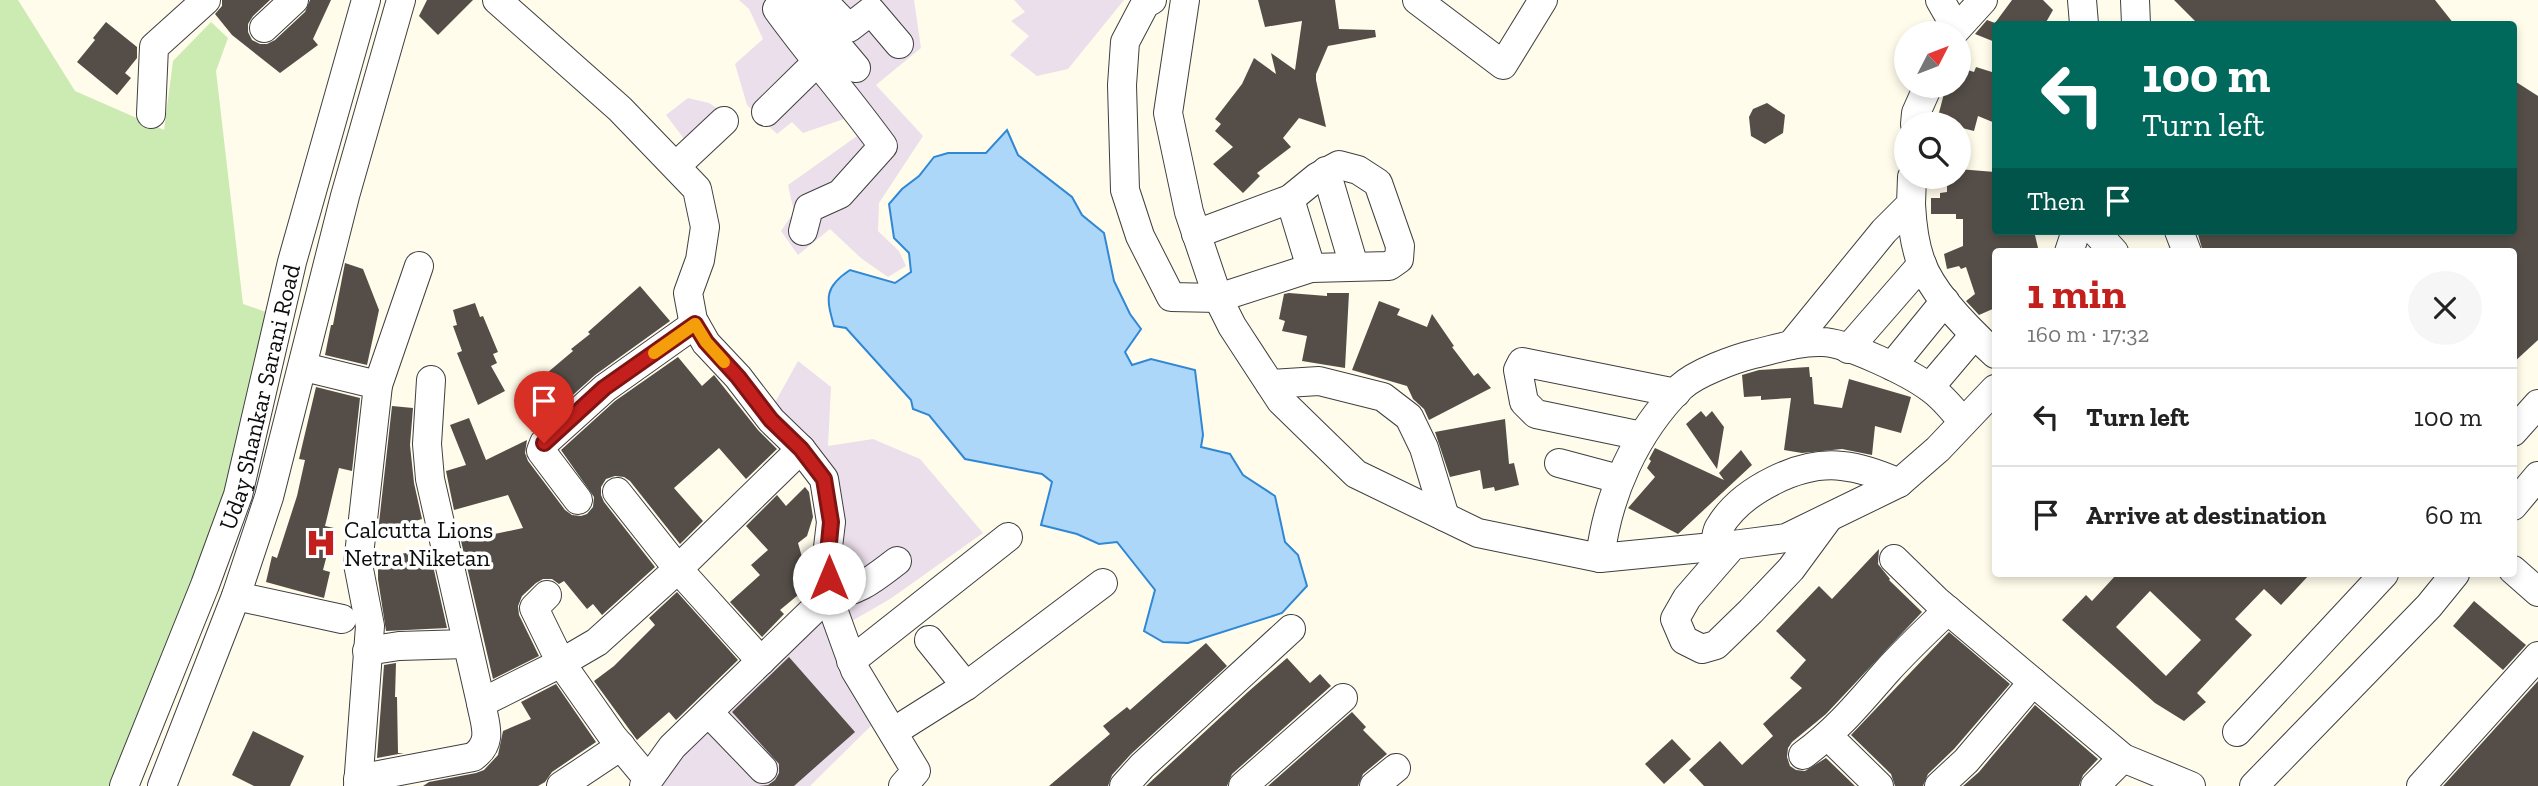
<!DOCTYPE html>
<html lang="en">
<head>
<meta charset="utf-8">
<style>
	:root { --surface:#fff; --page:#f6f6f6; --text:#222; --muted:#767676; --line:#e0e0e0; --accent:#c3201d }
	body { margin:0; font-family:"Zilla Slab",serif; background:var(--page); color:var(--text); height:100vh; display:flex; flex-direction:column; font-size:26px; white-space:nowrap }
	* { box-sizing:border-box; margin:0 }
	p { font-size:23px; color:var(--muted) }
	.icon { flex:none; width:38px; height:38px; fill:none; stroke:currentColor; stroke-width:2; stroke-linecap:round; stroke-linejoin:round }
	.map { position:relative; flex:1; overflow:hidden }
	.drawer { position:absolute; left:1992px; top:248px; width:525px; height:329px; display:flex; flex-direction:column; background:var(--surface); border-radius:7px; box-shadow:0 4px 10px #0003 }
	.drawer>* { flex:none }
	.banner { position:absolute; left:1992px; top:21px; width:525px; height:214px; border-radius:7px; box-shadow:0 4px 10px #0003; background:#00695c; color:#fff; overflow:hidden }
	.needle { width:46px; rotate:48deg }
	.tools { position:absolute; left:1894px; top:21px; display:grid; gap:14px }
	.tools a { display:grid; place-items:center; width:77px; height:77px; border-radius:50%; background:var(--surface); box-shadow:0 4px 10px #0003; font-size:35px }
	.pin { position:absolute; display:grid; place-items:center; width:60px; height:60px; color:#fff; margin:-72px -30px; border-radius:50% 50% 50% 0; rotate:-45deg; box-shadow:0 0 7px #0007 }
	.pin .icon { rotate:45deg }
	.me { position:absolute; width:77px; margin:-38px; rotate:0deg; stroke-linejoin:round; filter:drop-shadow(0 0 5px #0008) }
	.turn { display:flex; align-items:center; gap:24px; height:147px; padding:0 35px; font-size:32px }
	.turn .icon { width:91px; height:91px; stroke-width:2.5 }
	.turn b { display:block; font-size:49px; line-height:60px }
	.then { display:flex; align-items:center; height:66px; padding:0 35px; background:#0003; gap:14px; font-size:26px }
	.round { display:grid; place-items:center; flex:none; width:74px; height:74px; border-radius:37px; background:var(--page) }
	.overview { display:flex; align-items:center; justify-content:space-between; height:119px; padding:0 35px }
	h1 { font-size:42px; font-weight:700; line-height:52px; color:var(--accent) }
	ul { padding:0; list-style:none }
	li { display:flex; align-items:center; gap:21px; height:98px; padding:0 35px; border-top:2px solid var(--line) }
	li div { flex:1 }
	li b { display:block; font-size:26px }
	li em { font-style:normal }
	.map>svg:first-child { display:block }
	.industrial { fill:#ebdfec }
	.green { fill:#ccebb3 }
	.water { fill:#add7f9; stroke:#3087d4; stroke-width:2 }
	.building { fill:#554e48; fill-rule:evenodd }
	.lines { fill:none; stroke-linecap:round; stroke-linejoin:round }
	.minor-casing { stroke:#3f3f3f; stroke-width:30 }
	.minor { stroke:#fff; stroke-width:28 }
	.route-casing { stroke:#7f1513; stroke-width:18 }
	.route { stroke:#c3201d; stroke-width:12 }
	.slow { stroke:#f59e0b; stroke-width:12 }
	.labels { text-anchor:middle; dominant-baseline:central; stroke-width:7; stroke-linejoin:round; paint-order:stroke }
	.street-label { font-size:24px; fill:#0c0c0c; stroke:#fff }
	.poi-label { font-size:24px; fill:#0c0c0c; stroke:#fff; text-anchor:start }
</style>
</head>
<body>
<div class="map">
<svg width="2538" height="786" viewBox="0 0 2538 786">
	<rect width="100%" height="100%" fill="#fffceb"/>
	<g class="industrial">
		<path d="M739,0H914L921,48L876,85L923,136L879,203L878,231L899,251L906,266L888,277L862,259L830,229L798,255L781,231L794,212L788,185L857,136L844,119L803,133L792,122L777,134L747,105L735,64L763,39L749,9Z"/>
		<path d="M1014,0H1124L1068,69L1037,76L1010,55L1029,36L1011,21L1025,12Z"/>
		<path d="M688,98L709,103L721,111L688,144L666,115Z"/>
		<path d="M798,361L831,387L828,446L873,439L920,459L983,533L890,599L845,625L831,476L773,406Z"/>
		<path d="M825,602L879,718L810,786H650Z"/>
	</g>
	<path class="green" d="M0,0H18L75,91L164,130L173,61L211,22L228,38L216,71L243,304L286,319L128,786H0Z"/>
	<path class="water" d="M1007,130L1018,155L1072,197L1082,215L1104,233L1114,281L1130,314L1141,329L1125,352L1132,365L1151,359L1195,370L1203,435L1201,447L1230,454L1243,475L1275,496L1285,542L1298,555L1307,586L1282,613L1188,643L1163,642L1144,631L1155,590L1117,542L1099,544L1077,534L1041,525L1052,482L1042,474L965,459L929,415L913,409L911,400L846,328L834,326C826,298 824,287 850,270L895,283L911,272L909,253L894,238L889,204L902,189L919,176L934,157L948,153H986Z"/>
	<g class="building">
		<path d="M222,0H270L253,16L248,24V32L252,40L260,44H267L275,40L305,12L310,0H331L313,39L318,45L280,73L232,35L215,14L222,6Z"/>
		<path d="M427,0H473L438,35L419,16Z"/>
		<path d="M1258,0H1335L1339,29L1375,30L1376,37L1328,46L1316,74V80L1326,127L1299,118L1283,138L1291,147L1257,173L1260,176L1243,193L1213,164L1233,147L1215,131L1221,124L1215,119L1242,84L1254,58L1276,74L1271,53L1295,70L1302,21L1265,27Z"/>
		<path d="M2012,0H2043L2053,10L2045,24H1995V42L1975,34L1987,20L1995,23Z"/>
		<path d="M2174,0H2435L2454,24H2198Z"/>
		<path d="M106,22L137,47V58L125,73L131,78L117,95L77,62L95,40L93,38Z"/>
		<path d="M1958,67L1974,72L1976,67L1995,73V123L1978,116L1974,131L1958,127V124H1936L1946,86H1958Z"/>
		<path d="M2513,80L2538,96V340L2513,363V252H2203L2197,231H2513Z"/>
		<path d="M1767,103L1785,115L1783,133L1765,144L1751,136L1749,117L1753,109Z"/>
		<path d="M1958,169L1995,172V231H2034L2039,252H1995V308L1979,315L1966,301L1975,294L1966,267L1961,269L1959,266L1947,269L1944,254L1963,246V219H1956V214H1931V198H1940V193L1947,192V177H1958Z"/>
		<path d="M345,263L363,269L379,310L367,365L325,355L331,325H333Z"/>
		<path d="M640,286L670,321L595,375L532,432L515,400L573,351L571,349L590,334L588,332Z"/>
		<path d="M1289,293L1327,296V293H1349L1345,368L1302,361L1307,336L1282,331L1285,321L1279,319L1284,294Z"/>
		<path d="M1379,301L1400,309L1397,315L1427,327L1432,314L1454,346L1452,347L1474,376L1478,373L1491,388L1429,420L1424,409L1413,399L1407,386L1352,370Z"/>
		<path d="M475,303L480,317L483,316L498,352L493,354L497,363L491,366L505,391L478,405L457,353L462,351L453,326L457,325L453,310Z"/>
		<path d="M678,357L702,386L714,375L758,430L777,449L746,479L719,448L674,488L703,521L680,544L630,481L624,477L615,476L606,479L601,487V495L604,502L655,567L602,615L593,604L587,609L564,581L559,584L552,579H543L536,583L522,596L518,606L519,615L539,656L493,679L461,541L523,528L508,495L454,510L446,471L466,465L450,425L469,418L486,460L527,440L525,453L528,461L565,510L572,515L581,516L587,514L593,507L594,497L561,450L615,401Z"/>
		<path d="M1809,367L1810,377H1812L1814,404L1842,408L1849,379L1911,397L1901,433L1875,426L1872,455L1842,449L1802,453L1784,450L1791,398L1761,400V396L1744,397L1742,375L1759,370Z"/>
		<path d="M316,387L360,398L352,471L339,468L325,526L334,528L323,570L330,572L324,598L266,582L272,556L277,558L297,496L305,460L299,459Z"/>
		<path d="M392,406L413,408L410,445L414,483L422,519L378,532Z"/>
		<path d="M1701,411L1706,417L1712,411L1724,427L1717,469L1686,424Z"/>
		<path d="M1505,419L1509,464L1514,463L1519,485L1495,491L1494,487L1483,489L1480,470L1450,477L1435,432Z"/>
		<path d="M1655,448L1724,480L1719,473L1741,450L1752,465L1678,534L1628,508L1655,477L1647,468L1651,461L1649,459Z"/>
		<path d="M805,487L809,492L813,517L807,536L798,543L810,585L780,610L784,614L762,637L730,602L760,575L751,565L768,550L746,526L777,495L786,506Z"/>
		<path d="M429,548L447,628L386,631L378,579V559Z"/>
		<path d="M1879,549L1878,564L1890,579L1889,580L1922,612L1826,714L1792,742L1788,748L1787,757L1790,766L1796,770L1805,771L1826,758L1855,786H1704L1689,770L1720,741L1742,765L1773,736L1763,724L1802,688L1790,678L1806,660L1776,631L1819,586L1832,599Z"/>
		<path d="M2117,574H2310L2281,605L2264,589L2235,619L2252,635L2197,693L2206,702L2184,721L2155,703L2062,620L2086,595L2092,601ZM2150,591L2201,640L2166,676L2116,627Z"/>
		<path d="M677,592L738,660L676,720L669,712L637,740L594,681L614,666L655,625L649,618Z"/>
		<path d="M2474,601L2526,645L2503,670L2453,626Z"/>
		<path d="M1949,632L2010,684L1954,749L1928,774L1923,786H1895L1891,774L1851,735Z"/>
		<path d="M1206,643L1227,666L1131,754L1112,775L1108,786H1049L1110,734L1103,726L1127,707L1130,710Z"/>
		<path d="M789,657L855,732L794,786H759L768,785L775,780L779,773V764L732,712Z"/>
		<path d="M1287,658L1310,683L1320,674L1331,686L1232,774L1227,786H1146L1249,691Z"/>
		<path d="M396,663L395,697H397L398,753H404L377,758L384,665Z"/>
		<path d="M2538,681V786H2443Z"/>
		<path d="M556,684L596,742L552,772L545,782L538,786H423L429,782L476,773L484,770L498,755L503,731L531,719L521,702Z"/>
		<path d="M2035,705L2098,759L2083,775L2079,786H1963L1979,772Z"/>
		<path d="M1352,712L1366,727L1363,730L1387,754L1363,774L1358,786H1268Z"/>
		<path d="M253,731L304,756L290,786H254L232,775Z"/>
		<path d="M1672,739L1691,759L1664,784L1645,764Z"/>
	</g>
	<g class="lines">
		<g class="minor-casing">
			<g id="minor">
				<path d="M497,0L620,109L697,189L705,227L700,260L688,293L693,320L706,343L738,377L771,420L801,449L824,479L831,522L826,564L834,612L855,670L916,771L903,786"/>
				<path d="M799,0L856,68"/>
				<path d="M822,0L849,28L871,11L899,44"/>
				<path d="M1152,0L1145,4L1125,42L1122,85L1125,190L1140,236L1171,297L1218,298L1311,268L1389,266L1399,259L1400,246L1378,183L1358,170L1339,165L1317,177L1290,199L1196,234"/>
				<path d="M1185,0L1168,113L1189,212L1218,298L1232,326L1281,401L1356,474L1478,533L1600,558L1733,545L1786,538L1899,483L1938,449L1995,389"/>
				<path d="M1417,0L1503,65L1543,0"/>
				<path d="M1940,0L1956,28"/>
				<path d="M2082,0L2084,24"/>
				<path d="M2135,0L2136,24"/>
				<path d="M777,9C811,56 849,99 883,146L840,194L809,208L803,231"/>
				<path d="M264,28L294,0"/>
				<path d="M1953,33L1983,0"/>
				<path d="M766,112L816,63"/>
				<path d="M151,114L154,47L206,0"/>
				<path d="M1915,124L1916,113L1928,86"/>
				<path d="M676,166L724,121"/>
				<path d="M1326,171L1354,266"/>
				<path d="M1290,199L1311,268"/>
				<path d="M1911,204C1912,224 1914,243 1921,262C1932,293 1971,332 1995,354"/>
				<path d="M2095,231L2114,252"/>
				<path d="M2179,231L2187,252"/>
				<path d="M2069,252L2076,231"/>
				<path d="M1791,345L1884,231L1911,204L1912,177"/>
				<path d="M1848,349L1922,264"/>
				<path d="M1892,366L1945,301"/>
				<path d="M304,367L378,385L358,564L370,626L358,786"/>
				<path d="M1270,384L1319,381L1383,397L1409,417L1424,448L1445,517"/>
				<path d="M378,385L419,266"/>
				<path d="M1930,387L1974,335"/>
				<path d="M2513,432L2538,404"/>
				<path d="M1642,436L1536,414L1524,402L1518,370L1522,362L1676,393"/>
				<path d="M1559,463L1619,479"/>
				<path d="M617,492L678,569L761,661"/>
				<path d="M578,500L541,451L544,443L605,388L695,324"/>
				<path d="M2513,506L2538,476"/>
				<path d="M1733,545L1687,598L1675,619L1684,640L1702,649L1716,645L1751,611L1791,569L1827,520"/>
				<path d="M1715,547C1716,540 1716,531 1720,526C1742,490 1800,461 1842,466C1862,468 1881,475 1899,483"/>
				<path d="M1600,558C1608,494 1635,433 1681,387C1696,373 1734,359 1754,354C1776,349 1799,341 1822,342C1846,342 1910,373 1930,388C1943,397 1953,410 1963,422"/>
				<path d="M1894,559L1937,601L2123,758L2191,786"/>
				<path d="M2513,570L2538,592"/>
				<path d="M547,595L534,608L561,663L613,737L648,779"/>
				<path d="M236,596L342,619"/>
				<path d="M929,640L966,686"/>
				<path d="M367,651L399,646L466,644"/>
				<path d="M851,661L1008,537"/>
				<path d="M481,703L561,663L597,642L678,569L801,449"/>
				<path d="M709,713L763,769"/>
				<path d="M893,732L966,686L1103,583"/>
				<path d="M2237,732L2384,574"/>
				<path d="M1828,736L1879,786"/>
				<path d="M1803,755C1838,729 1858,704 1887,671C1906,650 1927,630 1948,610"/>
				<path d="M358,779L473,757C494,742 485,725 481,703L430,479L427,444L431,380"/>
				<path id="s1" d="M124,786L205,585L238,495L292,262L366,0"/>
				<path d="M162,786L236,596L269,497L345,196L401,0"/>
				<path d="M561,786L621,746"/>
				<path d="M644,786L672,747L831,593C856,595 878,575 897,561"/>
				<path d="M1124,786L1142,766L1291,629"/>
				<path d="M1243,786L1343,698"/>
				<path d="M1374,786L1396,768"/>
				<path d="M1939,786L1966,761L2033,682"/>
				<path d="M2095,786L2123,758"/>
				<path d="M2254,786L2429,606L2455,574"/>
				<path d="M2421,786L2538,656"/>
			</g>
		</g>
		<use href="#minor" class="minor"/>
	</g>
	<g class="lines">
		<g class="route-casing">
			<path id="route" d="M544,443L604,388L695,324L706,342L738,377L771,420L801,449L824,479L831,522L827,564L829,578"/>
		</g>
		<use href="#route" class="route"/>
		<path class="slow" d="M654,353L695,324L706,342L724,362"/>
	</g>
	<defs>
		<g id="hospital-bare" transform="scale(2.415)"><path d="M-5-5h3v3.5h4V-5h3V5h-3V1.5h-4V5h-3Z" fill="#c3201d" stroke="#fff" stroke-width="2.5" paint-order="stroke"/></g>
	</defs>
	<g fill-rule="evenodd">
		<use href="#hospital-bare" x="321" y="543"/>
	</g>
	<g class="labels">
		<g class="street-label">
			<text stroke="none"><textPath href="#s1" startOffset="413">Uday Shankar Sarani Road</textPath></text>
		</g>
		<g class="poi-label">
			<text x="344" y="529">Calcutta Lions<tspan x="344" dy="28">Netra Niketan</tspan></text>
		</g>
	</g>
</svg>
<div class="tools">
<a><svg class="needle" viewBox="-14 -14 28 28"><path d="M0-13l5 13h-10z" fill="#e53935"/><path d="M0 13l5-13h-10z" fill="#767676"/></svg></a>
<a><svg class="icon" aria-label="search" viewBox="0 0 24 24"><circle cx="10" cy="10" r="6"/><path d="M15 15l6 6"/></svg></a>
</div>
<div class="pin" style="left:544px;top:443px;background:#d93025"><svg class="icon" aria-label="arrive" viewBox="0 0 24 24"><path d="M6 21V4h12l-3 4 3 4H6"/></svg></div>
<svg class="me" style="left:829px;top:578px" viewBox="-20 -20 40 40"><circle r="19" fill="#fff"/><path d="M0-13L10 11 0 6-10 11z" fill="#c3201d"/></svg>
<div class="banner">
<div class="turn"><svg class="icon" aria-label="left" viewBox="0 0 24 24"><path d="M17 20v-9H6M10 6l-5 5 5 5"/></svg><div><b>100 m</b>Turn left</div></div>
<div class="then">Then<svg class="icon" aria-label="arrive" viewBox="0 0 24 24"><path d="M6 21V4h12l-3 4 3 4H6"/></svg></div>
</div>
<section class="drawer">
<div class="overview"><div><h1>1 min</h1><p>160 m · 17:32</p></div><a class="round"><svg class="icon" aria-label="close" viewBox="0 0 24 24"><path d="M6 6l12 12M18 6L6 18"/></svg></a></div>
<ul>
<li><svg class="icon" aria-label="left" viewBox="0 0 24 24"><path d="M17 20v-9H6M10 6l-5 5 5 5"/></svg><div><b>Turn left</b></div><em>100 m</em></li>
<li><svg class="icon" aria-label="arrive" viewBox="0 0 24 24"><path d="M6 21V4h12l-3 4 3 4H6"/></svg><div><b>Arrive at destination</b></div><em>60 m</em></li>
</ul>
</section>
</div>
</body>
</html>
